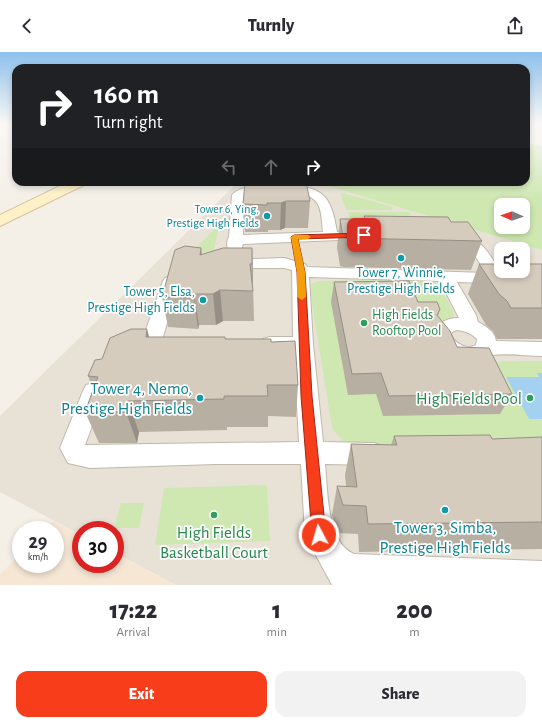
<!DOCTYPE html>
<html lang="en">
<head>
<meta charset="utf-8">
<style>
	:root { --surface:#fff; --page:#f2f2f3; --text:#2b2b33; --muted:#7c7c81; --accent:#f83d1b }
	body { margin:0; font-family:"Alegreya Sans",sans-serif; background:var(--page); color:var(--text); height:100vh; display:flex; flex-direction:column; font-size:15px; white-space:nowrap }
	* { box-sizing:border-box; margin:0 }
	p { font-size:13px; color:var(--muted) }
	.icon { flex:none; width:22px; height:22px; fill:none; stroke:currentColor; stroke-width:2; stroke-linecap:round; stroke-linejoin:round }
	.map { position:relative; height:533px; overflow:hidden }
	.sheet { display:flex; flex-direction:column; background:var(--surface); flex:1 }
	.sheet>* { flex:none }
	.banner { position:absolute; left:12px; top:12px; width:518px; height:122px; border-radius:12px; box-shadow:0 2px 6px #0003; background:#202124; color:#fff; overflow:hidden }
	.needle { width:26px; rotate:272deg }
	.fabs { position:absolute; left:494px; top:146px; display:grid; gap:8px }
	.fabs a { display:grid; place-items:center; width:36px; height:36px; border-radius:8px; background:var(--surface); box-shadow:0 2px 6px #0003; font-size:20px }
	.speed { position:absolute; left:12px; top:469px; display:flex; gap:8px; font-size:20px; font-weight:700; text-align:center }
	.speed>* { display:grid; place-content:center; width:52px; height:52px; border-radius:50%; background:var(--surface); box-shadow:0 2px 6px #0003; line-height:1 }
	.speed small { font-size:10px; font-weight:400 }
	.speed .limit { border:6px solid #d22; background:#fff; color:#111 }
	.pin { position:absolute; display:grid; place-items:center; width:34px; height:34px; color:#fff; margin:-17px; border-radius:8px; box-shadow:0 2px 6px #0006 }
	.me { position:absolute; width:44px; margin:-22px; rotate:354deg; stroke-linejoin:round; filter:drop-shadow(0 0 3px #0008) }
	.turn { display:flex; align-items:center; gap:14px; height:84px; padding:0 16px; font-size:18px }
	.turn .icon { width:52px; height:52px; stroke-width:2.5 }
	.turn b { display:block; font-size:28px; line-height:34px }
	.lanes { display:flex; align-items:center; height:38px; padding:0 16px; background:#0003; justify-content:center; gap:20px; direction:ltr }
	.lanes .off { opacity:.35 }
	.eta { display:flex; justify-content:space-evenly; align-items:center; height:68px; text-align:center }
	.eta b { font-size:24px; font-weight:800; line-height:28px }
	.primary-button { display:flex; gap:8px; margin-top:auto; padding:8px 16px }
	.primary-button a { flex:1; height:46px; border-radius:12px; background:var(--accent); color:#fff; font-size:16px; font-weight:800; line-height:46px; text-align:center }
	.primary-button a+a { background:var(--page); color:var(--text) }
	header { display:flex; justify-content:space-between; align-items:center; height:52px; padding:0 16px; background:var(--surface); font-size:18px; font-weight:800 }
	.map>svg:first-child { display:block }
	.residential { fill:#e8e2d6; fill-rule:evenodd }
	.commercial { fill:#f5e7d4 }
	.green { fill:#cfe8b2; fill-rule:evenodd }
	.water { fill:#a5d1f0 }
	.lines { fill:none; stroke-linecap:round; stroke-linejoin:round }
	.street-casing { stroke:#c0b8ab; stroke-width:2 }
	.secondary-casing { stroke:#d4c499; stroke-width:2 }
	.street { fill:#fff; fill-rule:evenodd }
	.secondary { fill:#fef1c8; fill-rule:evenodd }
	.wall { fill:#b8afa3 }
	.shaded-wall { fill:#968f85 }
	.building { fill:#d6ccbe; stroke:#968f85 }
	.route { fill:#f83d1b; stroke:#a12812 }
	.slow { fill:#f59e0b }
	.culture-dot { fill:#0f9aa8; stroke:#fff; stroke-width:1.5 }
	.leisure-dot { fill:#2e9e5b; stroke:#fff; stroke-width:1.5 }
	.labels { text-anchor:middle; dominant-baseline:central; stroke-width:3.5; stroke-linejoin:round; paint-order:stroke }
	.far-culture-label { font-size:12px; fill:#0d838f; stroke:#fff; text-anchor:end }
	.culture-label { font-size:14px; fill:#0d838f; stroke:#fff }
	.leisure-label { font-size:14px; fill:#27864d; stroke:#fff; text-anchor:start }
	.near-culture-label { font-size:17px; fill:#0d838f; stroke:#fff; text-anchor:end }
	.near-leisure-label { font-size:17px; fill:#27864d; stroke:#fff; text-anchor:end }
</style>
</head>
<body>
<header><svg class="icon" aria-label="back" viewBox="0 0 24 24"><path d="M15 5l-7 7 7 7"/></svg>Turnly<svg class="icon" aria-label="share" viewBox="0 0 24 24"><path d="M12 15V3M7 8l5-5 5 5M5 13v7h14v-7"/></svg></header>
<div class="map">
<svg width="542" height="533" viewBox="0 0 542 533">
	<rect width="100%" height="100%" fill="#f4f0e8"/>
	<path class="residential" d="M238,130H314L542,198V533H176L115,501V478H81V483L0,440V364ZM501,197H523V219H501Z"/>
	<path class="commercial" d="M54,469L81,483V512H115V501L176,533H0V522L21,502V512H55V478H45Z"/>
	<g class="green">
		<path d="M526,91L542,94V198L314,130H526ZM501,153H523V175H501Z"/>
		<path d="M340,141H342L393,155L392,158H346Z"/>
		<path d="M348,160H409L418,175L353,176Z"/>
		<path d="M219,173L214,199L208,201L192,199Z"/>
		<path d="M428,227L439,231L454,262L452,268L434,271L446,310L542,309V393L522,391L351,393C342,389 337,384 332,376L309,233L318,229Z"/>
		<path d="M267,433L270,489L155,493L164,436Z"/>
		<path d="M121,451H144L139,476H114Z"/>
	</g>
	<path class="water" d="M537,321H542V367H529L506,325H539Z"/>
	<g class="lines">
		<g class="street-casing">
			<g id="street">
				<path d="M284,134C322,134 331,142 337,180H368L370,183L368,186L363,187L243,192L240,201H230C227,198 226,189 229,185L232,143C240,132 271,134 284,134ZM296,141C322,144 321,158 323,180L243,183L244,145L248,143Z"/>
				<path d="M458,181C483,187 489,202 502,222L542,223V233L457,230L476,263L478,270C486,274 495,280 496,289L542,290V304C526,304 508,301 492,303C487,303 482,307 477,308C458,312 439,301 432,283C437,271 446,266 459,266L440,229L309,225L313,292L323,390L374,391L383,394L386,402L383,410L374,413L325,412C328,439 326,490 354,502L542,509V533H332L305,483L301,412H216L90,416L68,411L60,396L83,339L86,333L94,331L102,333L105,339L85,393L299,390L294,299H270L263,297L260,292L263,287L270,285H293L292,218L284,216H228L223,214L220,211L223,208L284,206L305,212L307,215L486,221L472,199L451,185L453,182ZM457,278C465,279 471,281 477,287L476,293C467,298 455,292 451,283L452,280Z"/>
				<path d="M171,224L177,226L179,229L161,292L158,297L151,299L144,297L141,292L163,229L165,226Z"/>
			</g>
		</g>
		<g class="secondary-casing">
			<path id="secondary" d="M68,130H86L84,133L0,174V163Z"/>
		</g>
		<use href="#street" class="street"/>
		<use href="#secondary" class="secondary"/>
	</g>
	<g class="wall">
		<path d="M245,130L310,149L308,176H285L280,178H268V180H245L243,152Z"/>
		<path d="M364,164L451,170L482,189L471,218L344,215L340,214L337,195L340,167H364Z"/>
		<path d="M252,196L254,269H223L216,273H199L198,277L168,275L162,245L202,203Z"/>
		<path d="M479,212H542V287H497L493,279L486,273L468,242Z"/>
		<path d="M334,230L418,250L440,257L438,264L457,295L512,342L500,362L383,364L376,342L348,343L331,250Z"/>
		<path d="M149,285L226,287L271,290L298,333L296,365L268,364V375H227V378L139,380L137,391H99L85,360L93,337L88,324L102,307Z"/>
		<path d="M394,384L492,387L542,385V497L359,500L358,482L337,481L332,463L337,434H346L345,423L351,392L391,393Z"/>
	</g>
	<g class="shaded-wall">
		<path d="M286,149L285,176L280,178L281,151Z"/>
		<path d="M201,196L205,225L200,203Z"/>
		<path d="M252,196L253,225V242L252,212Z"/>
		<path d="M220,238L223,269L216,273L213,242Z"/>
		<path d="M194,242L199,273L198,277L194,246Z"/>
		<path d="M147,277L155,308L146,285Z"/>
		<path d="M128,349L139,380L137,391L126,360Z"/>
	</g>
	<g class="building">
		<path d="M245,130H306L310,149H286L281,151H267V153L243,152Z"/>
		<path d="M364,164L448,165L451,170H468L482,189L347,186L343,185L340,167H365Z"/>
		<path d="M185,194L201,196L200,203L223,196H252V212H250L253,239L220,238L213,242H194V246L162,245L175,198Z"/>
		<path d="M479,212H501V219H523V212H542V256H511L507,249L499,242Z"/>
		<path d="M409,229L418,250H437L440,257L437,263L450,279L457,295L489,296L512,342L389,344L381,321L352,322L334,230Z"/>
		<path d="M131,277H147L146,285H225V287H271V290L295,289L298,333H267L268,344H224V347L128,349L126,360H85L98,325L88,324L95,308L102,307L110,286Z"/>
		<path d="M490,383L492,387L542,385V470L368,472L366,454L343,453L337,434L357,435L351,392L397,393L394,384Z"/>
	</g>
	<linearGradient id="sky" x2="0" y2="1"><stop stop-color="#8dc0eb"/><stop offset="0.49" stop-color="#faf8f5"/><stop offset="1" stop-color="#faf8f5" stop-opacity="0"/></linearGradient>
	<rect width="542" height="147" fill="url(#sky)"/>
	<path class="route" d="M364,181L367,182V185L298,187L305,220L312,344L326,483L324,488L319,490L314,488L312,483L301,344L297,220L291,185L294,183Z"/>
	<path class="slow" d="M294,183H308L311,185L308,187H298L305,220L306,245L302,248L297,245V220L291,185Z"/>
	<g class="culture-dot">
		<circle cx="267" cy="164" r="4"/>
		<circle cx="401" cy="206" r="4"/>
		<circle cx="203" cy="248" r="4"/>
		<circle cx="200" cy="346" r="4"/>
		<circle cx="445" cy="458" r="4"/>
	</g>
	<g class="leisure-dot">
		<circle cx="364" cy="271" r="4"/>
		<circle cx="530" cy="346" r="4"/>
		<circle cx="214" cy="463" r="4"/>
	</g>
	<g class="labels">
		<g class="far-culture-label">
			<text x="259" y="157">Tower 6, Ying,<tspan x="259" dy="14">Prestige High Fields</tspan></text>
		</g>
		<g class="culture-label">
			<text x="401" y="221">Tower 7, Winnie,<tspan x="401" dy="16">Prestige High Fields</tspan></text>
			<text x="195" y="240" text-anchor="end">Tower 5, Elsa,<tspan x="195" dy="16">Prestige High Fields</tspan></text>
		</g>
		<g class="leisure-label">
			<text x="372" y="263">High Fields<tspan x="372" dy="16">Rooftop Pool</tspan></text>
		</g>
		<g class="near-culture-label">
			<text x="192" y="336">Tower 4, Nemo,<tspan x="192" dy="20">Prestige High Fields</tspan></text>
			<text x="445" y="475" text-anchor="middle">Tower 3, Simba,<tspan x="445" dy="20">Prestige High Fields</tspan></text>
		</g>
		<g class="near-leisure-label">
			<text x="522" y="346">High Fields Pool</text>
			<text x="214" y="480" text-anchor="middle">High Fields<tspan x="214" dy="20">Basketball Court</tspan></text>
		</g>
	</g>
</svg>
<div class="fabs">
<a><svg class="needle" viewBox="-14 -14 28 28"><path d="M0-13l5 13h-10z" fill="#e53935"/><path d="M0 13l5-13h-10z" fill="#7c7c81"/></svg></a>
<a><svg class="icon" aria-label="sound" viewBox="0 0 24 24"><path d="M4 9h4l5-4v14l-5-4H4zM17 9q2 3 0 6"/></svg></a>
</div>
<div class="speed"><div>29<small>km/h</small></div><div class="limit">30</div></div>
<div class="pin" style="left:364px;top:183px;background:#d93025"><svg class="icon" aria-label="arrive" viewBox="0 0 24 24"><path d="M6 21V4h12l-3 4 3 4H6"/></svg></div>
<svg class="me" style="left:319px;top:483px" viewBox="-20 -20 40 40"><circle r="17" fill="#f83d1b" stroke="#fff" stroke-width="3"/><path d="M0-11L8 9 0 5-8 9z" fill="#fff"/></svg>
<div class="banner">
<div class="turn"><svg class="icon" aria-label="right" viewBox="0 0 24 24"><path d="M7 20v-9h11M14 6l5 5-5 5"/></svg><div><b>160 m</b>Turn right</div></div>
<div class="lanes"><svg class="icon off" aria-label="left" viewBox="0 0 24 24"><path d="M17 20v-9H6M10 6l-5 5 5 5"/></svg><svg class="icon off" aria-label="ahead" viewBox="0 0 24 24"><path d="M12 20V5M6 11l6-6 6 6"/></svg><svg class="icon" aria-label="right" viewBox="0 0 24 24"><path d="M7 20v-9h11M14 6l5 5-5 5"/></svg></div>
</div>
</div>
<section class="sheet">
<div class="eta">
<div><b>17:22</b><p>Arrival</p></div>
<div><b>1</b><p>min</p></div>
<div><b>200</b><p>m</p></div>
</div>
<div class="primary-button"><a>Exit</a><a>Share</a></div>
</section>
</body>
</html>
